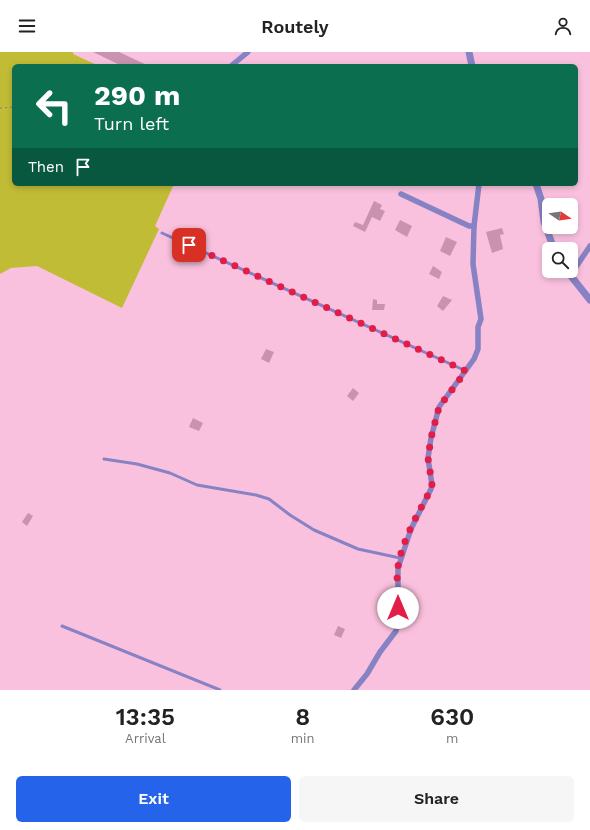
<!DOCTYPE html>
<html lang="en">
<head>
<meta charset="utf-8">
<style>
	:root { --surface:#fff; --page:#f6f6f6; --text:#222; --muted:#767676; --accent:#2563eb }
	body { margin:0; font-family:"Work Sans",sans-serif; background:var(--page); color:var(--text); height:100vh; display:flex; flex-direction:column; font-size:15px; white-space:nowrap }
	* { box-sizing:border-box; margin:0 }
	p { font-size:13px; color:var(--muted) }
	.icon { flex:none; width:22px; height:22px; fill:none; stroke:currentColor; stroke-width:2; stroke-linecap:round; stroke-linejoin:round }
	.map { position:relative; height:638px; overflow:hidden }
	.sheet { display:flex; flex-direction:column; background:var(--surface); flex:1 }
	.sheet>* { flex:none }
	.top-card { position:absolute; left:12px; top:12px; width:566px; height:122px; border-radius:6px; box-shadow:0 2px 6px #0003; background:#0b6e4f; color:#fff; overflow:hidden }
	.needle { width:26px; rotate:103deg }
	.fabs { position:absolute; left:542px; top:146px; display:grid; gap:8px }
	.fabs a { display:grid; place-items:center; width:36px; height:36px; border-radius:6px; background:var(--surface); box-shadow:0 2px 6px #0003; font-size:20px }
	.pin { position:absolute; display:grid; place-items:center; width:34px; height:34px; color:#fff; margin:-17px; border-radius:8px; box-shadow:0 2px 6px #0006 }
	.me { position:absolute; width:44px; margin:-22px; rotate:0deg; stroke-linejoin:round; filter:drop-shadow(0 0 3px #0008) }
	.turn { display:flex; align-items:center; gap:14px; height:84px; padding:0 16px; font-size:18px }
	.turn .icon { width:52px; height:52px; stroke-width:2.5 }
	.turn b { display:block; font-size:28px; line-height:34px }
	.then { display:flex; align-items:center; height:38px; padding:0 16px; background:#0003; gap:8px; font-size:15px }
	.eta { display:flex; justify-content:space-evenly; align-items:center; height:68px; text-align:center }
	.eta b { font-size:24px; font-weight:600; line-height:28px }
	.button { display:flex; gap:8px; margin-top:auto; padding:8px 16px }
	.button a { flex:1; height:46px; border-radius:6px; background:var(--accent); color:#fff; font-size:16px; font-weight:600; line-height:46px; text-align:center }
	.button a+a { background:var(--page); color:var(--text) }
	header { display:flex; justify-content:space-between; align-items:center; height:52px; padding:0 16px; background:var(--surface); font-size:18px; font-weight:600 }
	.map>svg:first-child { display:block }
	.green { fill:#c1bc35 }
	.building { fill:#c993af }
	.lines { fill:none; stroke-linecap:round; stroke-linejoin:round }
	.path { stroke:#9a7387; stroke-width:1; stroke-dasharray:2 3; stroke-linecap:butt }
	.service { stroke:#8782c4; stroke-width:3 }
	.minor { stroke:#8782c4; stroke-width:5.5 }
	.tertiary { stroke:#8782c4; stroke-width:7 }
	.route { stroke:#e11d48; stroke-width:7; stroke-dasharray:0 12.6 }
</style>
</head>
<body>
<header><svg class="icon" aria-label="menu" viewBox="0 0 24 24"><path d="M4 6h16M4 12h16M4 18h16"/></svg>Routely<svg class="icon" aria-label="person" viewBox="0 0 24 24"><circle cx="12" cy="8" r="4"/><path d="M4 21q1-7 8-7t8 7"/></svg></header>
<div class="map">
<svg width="590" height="638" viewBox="0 0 590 638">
	<rect width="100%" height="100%" fill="#fac1de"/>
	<path class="green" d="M0,0H73V2L99,14H14V132H174L155,174L159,177L122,256L37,214L11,216L0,222Z"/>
	<g class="building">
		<path d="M93,0H119L149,14H122Z"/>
		<path d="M374,149L382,153L380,157L385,159L380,169L372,165L365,180L353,174L355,170L363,173Z"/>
		<path d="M400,168L412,174L407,185L395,178Z"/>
		<path d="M502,176L504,182L500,183L503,197L492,201L486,180Z"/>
		<path d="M446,185L457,190L450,204L440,199Z"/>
		<path d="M433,214L442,220L439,227L429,222Z"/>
		<path d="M443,244L452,248L443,259L437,254Z"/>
		<path d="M373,247L377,248V252H385L384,258H372Z"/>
		<path d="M266,297L274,300L269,311L261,307Z"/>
		<path d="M353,336L359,341L353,349L347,344Z"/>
		<path d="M193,366L203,371L199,379L189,375Z"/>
		<path d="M28,461L33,464L27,474L22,470Z"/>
		<path d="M338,574L345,577L341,586L334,583Z"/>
	</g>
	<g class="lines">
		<path class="path" d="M0,56L14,55"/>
		<g class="service">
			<path d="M162,181L466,319"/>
			<path d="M104,407L137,412L170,421L197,433L256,443L269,447L290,463L314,478L358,497L400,506"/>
			<path d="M62,574L220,638"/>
		</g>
		<g class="minor">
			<path d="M231,14L248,0"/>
			<path d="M401,142L469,174H474"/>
			<path d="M570,224L590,194"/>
			<path d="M354,638L367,622L380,600L396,579L398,570V516L411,477L431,437L432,433L428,406L431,386L439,355L474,307L478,297V275L481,267L473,212L474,174L479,132"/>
		</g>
		<g class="tertiary">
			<path d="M469,0L472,14"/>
			<path d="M536,132L541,147L544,170L554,197"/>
			<path d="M567,219L590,248"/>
		</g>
	</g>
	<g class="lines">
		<path class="route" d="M189,193L466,319L439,355L431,386L428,406L432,432L431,437C418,462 402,488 398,515C396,528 398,543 398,556"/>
	</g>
</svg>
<div class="fabs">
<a><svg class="needle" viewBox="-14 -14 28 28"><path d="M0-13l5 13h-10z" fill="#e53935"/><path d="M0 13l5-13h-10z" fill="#767676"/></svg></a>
<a><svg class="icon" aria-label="search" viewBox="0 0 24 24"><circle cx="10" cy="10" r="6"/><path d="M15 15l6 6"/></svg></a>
</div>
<div class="pin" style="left:189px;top:193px;background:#d93025"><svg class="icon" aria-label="arrive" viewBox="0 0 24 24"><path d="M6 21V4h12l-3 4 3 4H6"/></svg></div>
<svg class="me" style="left:398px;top:556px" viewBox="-20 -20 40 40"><circle r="19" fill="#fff"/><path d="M0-13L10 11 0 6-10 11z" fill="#e11d48"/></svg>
<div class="top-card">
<div class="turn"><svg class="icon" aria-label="left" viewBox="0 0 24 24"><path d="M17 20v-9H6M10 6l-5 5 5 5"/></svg><div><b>290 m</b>Turn left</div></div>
<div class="then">Then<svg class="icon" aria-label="arrive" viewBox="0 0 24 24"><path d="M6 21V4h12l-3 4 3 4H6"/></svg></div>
</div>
</div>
<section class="sheet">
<div class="eta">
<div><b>13:35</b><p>Arrival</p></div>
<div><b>8</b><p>min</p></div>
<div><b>630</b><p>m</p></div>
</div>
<div class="button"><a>Exit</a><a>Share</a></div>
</section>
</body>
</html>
